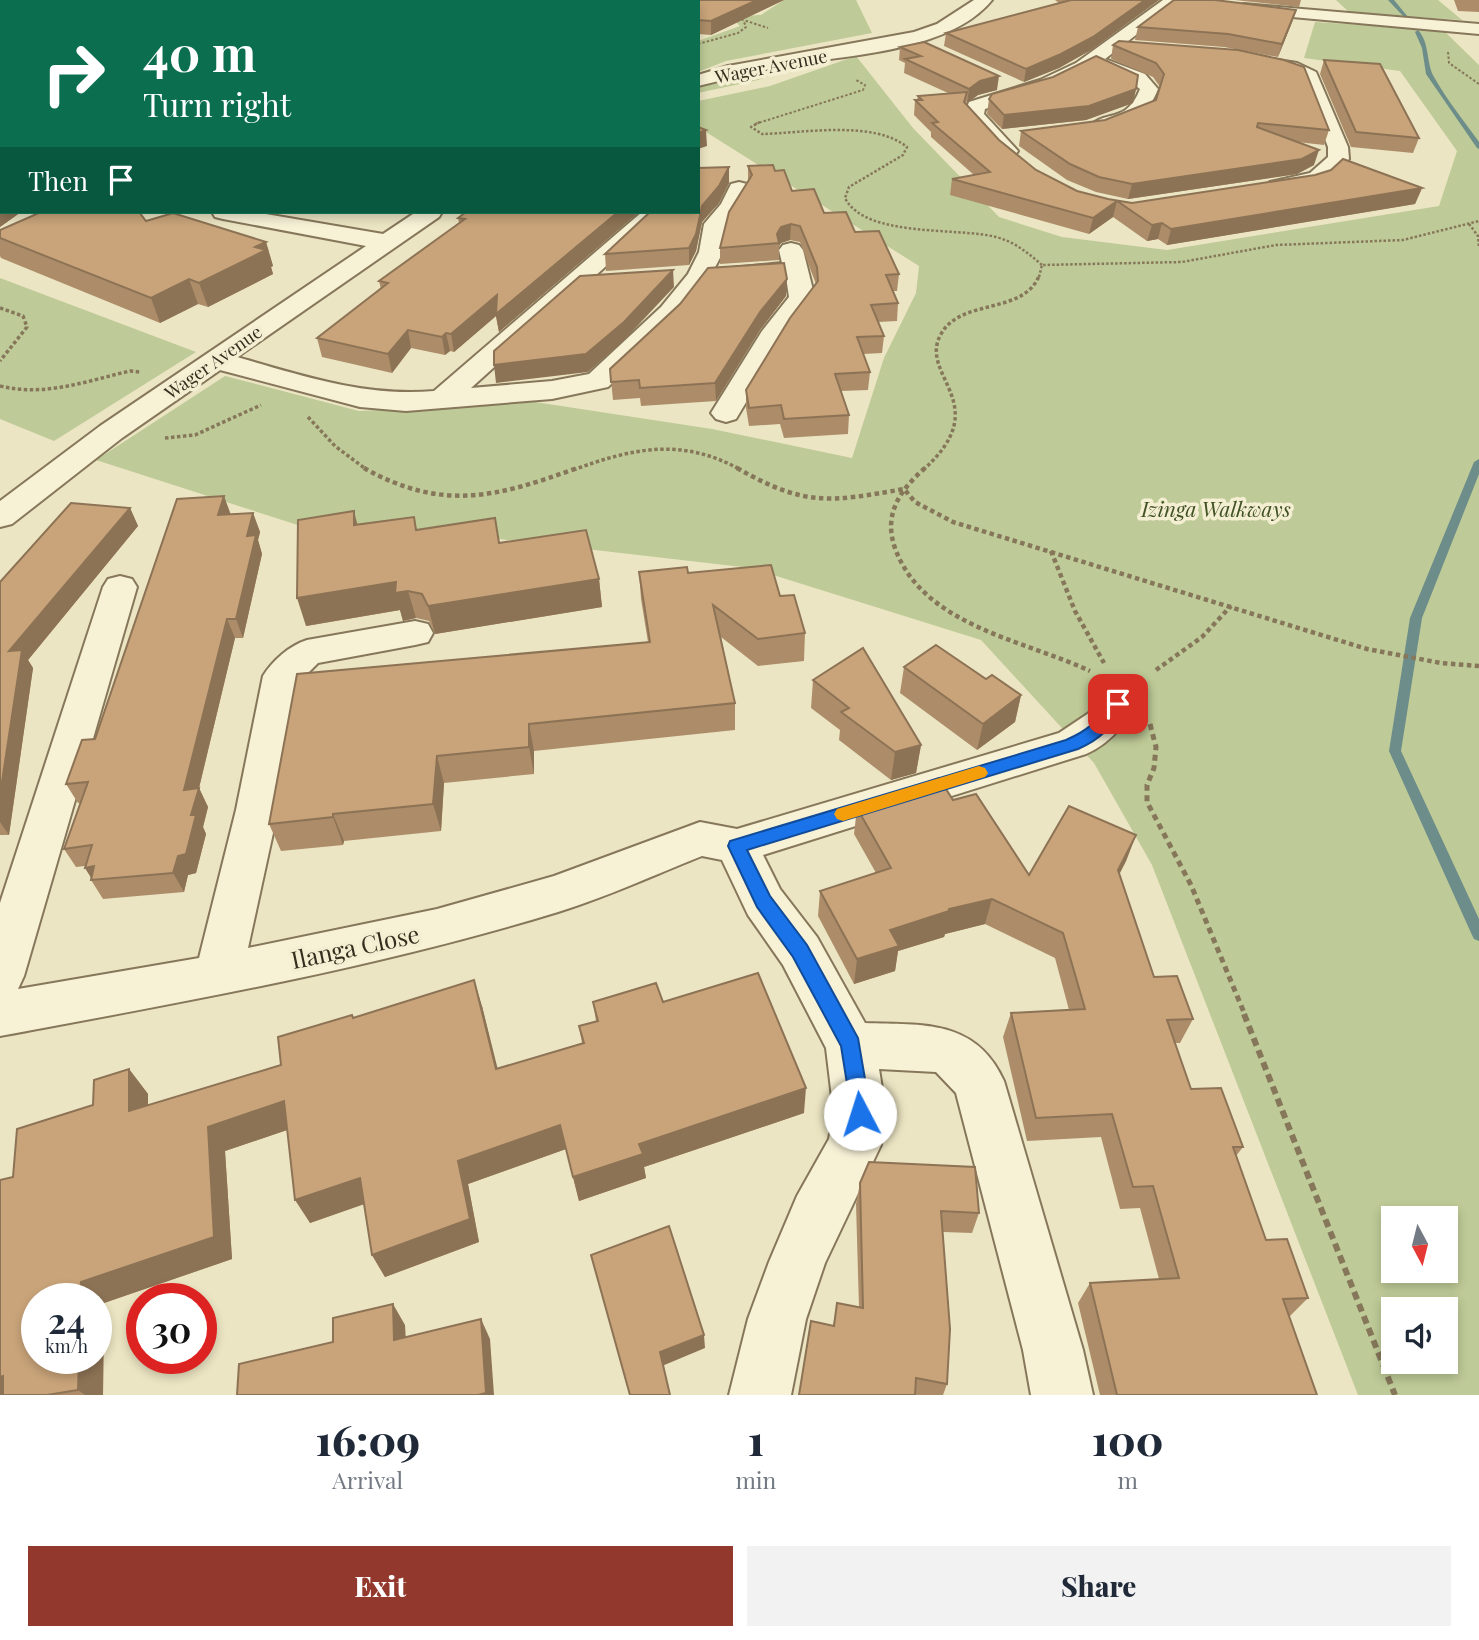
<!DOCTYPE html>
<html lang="en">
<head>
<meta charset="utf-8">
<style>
	:root { --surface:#fff; --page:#f2f2f3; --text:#1f2937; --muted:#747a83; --accent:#92382d }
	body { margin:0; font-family:"Playfair Display",serif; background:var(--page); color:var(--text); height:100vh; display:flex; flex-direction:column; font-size:26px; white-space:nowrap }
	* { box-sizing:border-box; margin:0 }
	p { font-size:23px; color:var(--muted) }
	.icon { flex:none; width:38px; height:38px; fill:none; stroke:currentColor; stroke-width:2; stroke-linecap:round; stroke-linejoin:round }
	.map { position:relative; height:1395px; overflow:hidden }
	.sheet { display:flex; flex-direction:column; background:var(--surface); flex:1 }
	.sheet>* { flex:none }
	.top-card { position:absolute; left:0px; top:0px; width:700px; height:214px; box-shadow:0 4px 10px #0003; background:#0b6e4f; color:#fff; overflow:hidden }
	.needle { width:46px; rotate:173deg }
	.tools { position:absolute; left:1381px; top:1206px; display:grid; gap:14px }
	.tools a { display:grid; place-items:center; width:77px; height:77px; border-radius:0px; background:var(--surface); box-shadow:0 4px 10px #0003; font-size:35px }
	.speed { position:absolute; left:21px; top:1283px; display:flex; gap:14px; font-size:35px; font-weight:700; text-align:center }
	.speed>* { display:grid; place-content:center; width:91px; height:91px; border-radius:50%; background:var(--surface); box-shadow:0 4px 10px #0003; line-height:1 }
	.speed small { font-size:18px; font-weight:400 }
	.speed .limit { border:10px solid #d22; background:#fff; color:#111 }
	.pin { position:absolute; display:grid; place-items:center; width:60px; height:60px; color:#fff; margin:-30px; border-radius:14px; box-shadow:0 4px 10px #0006 }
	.me { position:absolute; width:77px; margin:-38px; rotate:355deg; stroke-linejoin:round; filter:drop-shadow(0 0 5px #0008) }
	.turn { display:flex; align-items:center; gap:24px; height:147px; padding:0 28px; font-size:32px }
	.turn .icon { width:91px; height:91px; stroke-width:2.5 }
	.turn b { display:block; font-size:49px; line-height:60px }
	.then { display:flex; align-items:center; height:66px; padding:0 28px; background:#0003; gap:14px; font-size:26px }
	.eta { display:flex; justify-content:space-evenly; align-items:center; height:119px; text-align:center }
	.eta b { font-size:42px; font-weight:800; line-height:49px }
	.action { display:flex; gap:14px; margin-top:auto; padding:14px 28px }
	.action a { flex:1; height:80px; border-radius:0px; background:var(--accent); color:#fff; font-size:28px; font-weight:800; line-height:80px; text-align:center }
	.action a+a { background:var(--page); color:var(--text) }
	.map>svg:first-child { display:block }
	.green { fill:#beca97; fill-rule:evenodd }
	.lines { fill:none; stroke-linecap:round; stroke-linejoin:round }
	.stream { fill:#6c8d89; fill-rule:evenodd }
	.minor-casing { stroke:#86775a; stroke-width:4 }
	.path-far5 { stroke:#86775a; stroke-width:2; stroke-dasharray:2.5 2; stroke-linecap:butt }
	.path-far4 { stroke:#86775a; stroke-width:2.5; stroke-dasharray:2.5 2; stroke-linecap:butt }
	.path-far3 { stroke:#86775a; stroke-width:3.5; stroke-dasharray:3.5 2.5; stroke-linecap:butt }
	.path-far2 { stroke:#86775a; stroke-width:4.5; stroke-dasharray:4.5 3.5; stroke-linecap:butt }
	.path-far1 { stroke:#86775a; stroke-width:5; stroke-dasharray:6 4.5; stroke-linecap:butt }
	.path { stroke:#86775a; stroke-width:6; stroke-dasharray:8 5; stroke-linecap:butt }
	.minor { fill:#f7f1d6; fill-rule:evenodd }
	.wall { fill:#ad8d69 }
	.shaded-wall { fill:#8d7355 }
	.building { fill:#c9a47a; stroke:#8d7355; stroke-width:2 }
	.route { fill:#1a73e8; stroke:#114b97; stroke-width:2 }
	.slow { fill:#f59e0b }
	.labels { text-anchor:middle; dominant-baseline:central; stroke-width:7; stroke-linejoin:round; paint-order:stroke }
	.far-street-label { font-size:18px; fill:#362d1e; stroke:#f4eed2 }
	.park-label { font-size:21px; font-style:italic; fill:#415225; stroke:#f4eed2 }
	.near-street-label { font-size:24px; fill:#362d1e; stroke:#f4eed2 }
</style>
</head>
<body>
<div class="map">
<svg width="1479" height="1395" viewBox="0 0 1479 1395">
	<rect width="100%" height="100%" fill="#ece5c3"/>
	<g class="green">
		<path d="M784,0H856L872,33L726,61L698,72V41L740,26L735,21L740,16L761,15Z"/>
		<path d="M1336,0H1438L1462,20L1350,13Z"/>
		<path d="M1315,22L1443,30L1479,65V1395H1358L1152,865L1094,763L981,640L751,568L438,532L307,528L96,460L225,376L359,411L535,402L712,429L852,458L884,358L916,293L919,266L698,127V101L770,86L856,56L913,128L999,217L1062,237L1167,250L1439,206L1457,151L1400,71L1304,58ZM1393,1218H1446V1270H1393ZM1393,1309H1446V1362H1393Z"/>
		<path d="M817,59L758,80L698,93V85L733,74Z"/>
		<path d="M0,278L196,352L54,441L0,419Z"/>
	</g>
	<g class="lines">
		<g class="stream">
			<path d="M1388,0H1394L1408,17H1404Z"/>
			<path d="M1418,30C1430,43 1426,63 1434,77C1447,100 1464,121 1479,142V149L1477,148L1426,74L1422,48L1415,32Z"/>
			<path d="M1479,459V474L1422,618L1401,751L1479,919V941L1474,939L1472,935L1389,751L1410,618L1474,462Z"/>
		</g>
		<g class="minor-casing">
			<g id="minor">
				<path d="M974,0H992C948,54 840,55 776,67C749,72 724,80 698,86V75L728,66L914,32L937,24Z"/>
				<path d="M1163,0H1181L1105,59L1145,74L1158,89C1149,114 1121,138 1092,131L1089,127C1105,109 1126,125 1140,89L1125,78L1094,67L1054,88L985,109L984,114L1018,151L1015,155H1001L964,115L969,102L1040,80L1076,63Z"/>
				<path d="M1244,4L1479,24V34L1238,12L1236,9L1238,6Z"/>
				<path d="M1258,57L1297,63L1316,72L1348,147L1349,159L1325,183L1278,194L1270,192L1267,187L1270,182L1310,173L1328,157V147L1302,79L1287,72L1252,66L1249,62L1252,58Z"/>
				<path d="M739,182L747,184L750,189L742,206L727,225L723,252L708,281L679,319L608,387L552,399L406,411L360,407L220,370L122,438L12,524L0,527V501L100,426L366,246L223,219L215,217L212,212H254L383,234L416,212H442L439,217L237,357C303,376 366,397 434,391L642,212H666L471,388L552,381L589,374L661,307L688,274L699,252L704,224L721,204L731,184Z"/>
				<path d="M791,243L799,245L803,250L815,298L787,334L736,419L726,422L716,419L711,413L762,331L789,297L786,277L732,281L723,279L720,274L723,269L782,263L779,250L783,245Z"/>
				<path d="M120,576L132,579L137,587L24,976L18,989L199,958L236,810L263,676C273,660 289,646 307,640L415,621L428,624L433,633L428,642L415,645L318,663L300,681L278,810L248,948L437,909L554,876L700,822L737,829L1059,733L1089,713L1111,681L1125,678L1139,681L1144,691C1129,718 1115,741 1086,754L763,855L780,889L817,937L865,1023C923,1025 976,1019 1004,1081L1083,1350L1093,1395H1031L1023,1350L956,1093L936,1072L879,1069L886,1114L881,1145L825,1263L806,1319L791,1395H729L748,1319L769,1262L797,1196L829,1139L834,1114L826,1048L783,965L748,915L722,860L702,856C654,875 607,897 558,912C376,968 188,1001 0,1036V903L103,587L108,579Z"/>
			</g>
		</g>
		<g class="path-far5">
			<path d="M737,18L768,28"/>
			<path d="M698,44L738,33L746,27L744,22"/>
			<path d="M1448,52L1449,63L1479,84"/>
			<path d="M755,124L863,90L865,85L856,80"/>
		</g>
		<g class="path-far4">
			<path d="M760,122L751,127L762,134C803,133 874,120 907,147L903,155L849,187L845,198C865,238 957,227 996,237C1015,242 1028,253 1042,265"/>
			<path d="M1469,224L1478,236L1479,248"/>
			<path d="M1039,277L1042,265L1182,262L1276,245L1403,240L1479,221"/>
		</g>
		<g class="path-far3">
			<path d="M0,308L23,316L27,327L0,361"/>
			<path d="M0,386C45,397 87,381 130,371L140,372"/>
			<path d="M308,417L335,446L367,470"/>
			<path d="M165,438L195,435L261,405"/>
			<path d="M573,470C633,448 682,437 741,470"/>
			<path d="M923,470C997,404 917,376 941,334C961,298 1023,315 1039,276"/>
		</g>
		<g class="path-far2">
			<path d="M364,468C442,512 498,497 577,468"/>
			<path d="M737,468C805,507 830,502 904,489L915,502L953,522L1367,649L1441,663L1479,666"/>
			<path d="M925,468C900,490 883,514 895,548C923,626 1024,640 1090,671"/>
			<path d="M1051,551L1075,611L1104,663"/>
			<path d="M1156,670L1202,637L1231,606"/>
		</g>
		<path class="path-far1" d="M1150,724L1156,747L1154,768L1147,785V802L1191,885L1245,1015"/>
		<path class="path" d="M1244,1014L1395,1395"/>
		<use href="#minor" class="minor"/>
	</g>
	<g class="wall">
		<path d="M0,0H784L711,35L698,34V2H2V212H21L0,227Z"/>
		<path d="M1055,0H1159L1091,50L1059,68L1024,82L944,46L946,33L1059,3Z"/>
		<path d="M1235,0H1301L1299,7Z"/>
		<path d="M1454,0H1479V12L1458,11Z"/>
		<path d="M1296,10L1292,22L1278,57L1224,47L1135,40L1138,27Z"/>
		<path d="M1113,45L1329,130L1324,145L1297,142L1314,165L1297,174L1128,199L1096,192L1067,180L1019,146L1021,131L1105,120L1156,100L1160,87L1153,77L1111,59Z"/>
		<path d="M900,47L997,90L978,95L967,103L966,102L965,104L999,140L1036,170L1077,191L1108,199L1132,203L1422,188L1415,204L1167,245L1158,239L1147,241L1113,217L1089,234L950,195L952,179L974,175L931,137V132L914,115L915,100H917L918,96L948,93L904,73L905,63L899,60Z"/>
		<path d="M1324,60L1419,138L1413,153L1351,147L1320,74Z"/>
		<path d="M1136,89L1133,103L1086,120L1002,129L987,114L989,99Z"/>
		<path d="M748,166L775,171L792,191L824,213L855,232L899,274L897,291H893L898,303L897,321L878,322L884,336L882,353L863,354L870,372L868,390L841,391L849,415L848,434L784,438L780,424L749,426L746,408V390L816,284L800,242L790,240L781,243L779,246V260L720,264V248L748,181Z"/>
		<path d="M729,167V183L719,203L702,222L696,251L689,265L606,271L605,254Z"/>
		<path d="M466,212H639L499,332L496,316L454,352L450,351L445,355L411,348L392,373L322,357L317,338L381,289L379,281L459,223L458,218Z"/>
		<path d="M146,221L266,242L273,266L271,267L273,274L208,307L198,304L160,323L1,258L0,256V230Z"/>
		<path d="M786,296L760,330L716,401L641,406L640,398L613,400L610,369Z"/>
		<path d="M130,508L138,526L28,660L33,668L9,835H0V582Z"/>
		<path d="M253,513L260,532L258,540L262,554L243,638H235L199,788L208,807L203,827L206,834L196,873L188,875L184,892L103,899L91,880V878L85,868V866L76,867L64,849L80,803H78L66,784L95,739L231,514Z"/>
		<path d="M357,525L417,529L499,543L599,579L602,607L435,634L429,621L416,618L403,621L400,610L306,626Z"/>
		<path d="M639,572L688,573L780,596L805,633L804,661L758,666L721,637L735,703V730L534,751V774L444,783L441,831L344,841L343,845L281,851L269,824L648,642L641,599Z"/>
		<path d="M904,667L986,679L1021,695L1015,722L977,750L900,693Z"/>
		<path d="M813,680L921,745L916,773L891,780L839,740L840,730L811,708Z"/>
		<path d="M939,778L953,800L1029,875L1136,835L1126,861L1119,874L1154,977L1193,1019L1180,1043H1175L1191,1089L1243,1147L1236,1156L1266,1240L1308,1298L1289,1317L1317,1395H1100L1078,1303L1090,1283L1159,1279L1140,1208L1120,1209L1101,1137L1027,1141L1003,1037L1011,1013L1069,1010L1055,958L985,924L945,934L944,937L898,951L895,971L854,984L818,916L820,891L876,873L854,834L857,808L929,788L930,781Z"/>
		<path d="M593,1002H663L804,1113L644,1167L646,1178L579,1201L566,1149L468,1184L479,1242L385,1277L372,1255L364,1204L310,1223L287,1130L225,1151L232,1259L104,1303L103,1395H0L13,1177L93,1105L129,1069L148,1094V1105L281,1065L354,1018L482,1006L497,1069L582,1043L579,1026L596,1021Z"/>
		<path d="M860,1183L979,1213L972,1233L943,1232L947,1384L943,1395H799L833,1326L837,1303L859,1307L856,1204Z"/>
	</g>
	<g class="shaded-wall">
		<path d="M757,0H784L711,35V21Z"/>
		<path d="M1145,0H1159L1091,50L1059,68L1024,82L1026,69Z"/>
		<path d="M1296,10L1292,22L1278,57L1282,44Z"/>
		<path d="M999,76L997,90L978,95L967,103L969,89L980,81Z"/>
		<path d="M1136,89L1133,103L1086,120L1002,129L1004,115Z"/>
		<path d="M706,130L707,146L698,149V133Z"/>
		<path d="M1319,150L1314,165L1297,174L1128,199L1132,184Z"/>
		<path d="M729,167V183L719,203L702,222L696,251L689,265V248L702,206Z"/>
		<path d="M1422,188L1415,204L1167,245L1171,229Z"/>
		<path d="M1117,201L1113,217L1089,234L1093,218Z"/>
		<path d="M2,204V212H21L0,227V205Z"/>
		<path d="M618,212H639L499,332L496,316L454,352L451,334L497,295Z"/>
		<path d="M1162,223L1158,239L1147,241L1152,225Z"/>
		<path d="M791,224L790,240L781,243L779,246L777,234L781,227Z"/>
		<path d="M266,242L273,266L271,267L273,274L208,307L199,283L255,247Z"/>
		<path d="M673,270L674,287L625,339L588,372L496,383L494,365Z"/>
		<path d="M189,279L198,304L160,323L151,298Z"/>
		<path d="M787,279L786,296L760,330L716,401L715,383L760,312Z"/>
		<path d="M408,330L411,348L392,373L388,354Z"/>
		<path d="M446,333L450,351L445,355L442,337Z"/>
		<path d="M224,496L231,515H218Z"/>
		<path d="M130,508L138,526L28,660L33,668L9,835L0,822V795L9,651Z"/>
		<path d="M354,511L361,539L354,525Z"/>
		<path d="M253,513L260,532L258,540L262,554L243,638L236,619L247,536Z"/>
		<path d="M599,579L602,607L435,634L428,606Z"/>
		<path d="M396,582L408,591L416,618L403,621L400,610L306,626L297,598Z"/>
		<path d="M227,619L235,638L199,788L208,807L203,827L206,834L196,873L188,875L184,892L173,873L191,815L184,790Z"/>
		<path d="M1021,695L1015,722L977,750L983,724Z"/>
		<path d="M529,724L534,751V774L529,747Z"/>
		<path d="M921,745L916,773L891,780L895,752Z"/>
		<path d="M437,756L444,783L441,831L433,804Z"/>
		<path d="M333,814L344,841L343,845L333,817Z"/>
		<path d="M1136,835L1126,861L1109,895L1118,870Z"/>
		<path d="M94,866L93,880L85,868Z"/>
		<path d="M992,899L985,924L945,934L944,937L898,951L895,971L854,984L857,959L890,930L949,909Z"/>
		<path d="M474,980L482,1006L504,1094L496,1069Z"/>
		<path d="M129,1069L148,1094V1135L129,1111Z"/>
		<path d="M806,1088L804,1113L644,1167L646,1178L579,1201L573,1177L639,1144Z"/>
		<path d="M284,1101L299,1126L225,1151L232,1259L104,1303L103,1395H85L78,1390L79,1358H96V1298H80L81,1282L208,1127Z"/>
		<path d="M560,1125L566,1149L468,1184L479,1242L385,1277L372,1255L458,1161Z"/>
		<path d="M360,1178L373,1201L310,1223L295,1200Z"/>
		<path d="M393,1304L405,1325L407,1359L394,1340Z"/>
		<path d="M481,1319L490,1339L494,1395H478Z"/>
		<path d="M704,1335L705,1348L662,1366L660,1352Z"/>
		<path d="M3,1376L30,1395H0V1377Z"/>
	</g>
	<g class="building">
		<path d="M0,0H757L711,21L698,20V2H2V204L0,205Z"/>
		<path d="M1071,0H1145L1093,37L1061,54L1026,69L946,33Z"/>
		<path d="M1174,0H1215L1296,10L1282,44L1228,34L1138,27Z"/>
		<path d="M1119,41L1238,50L1284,60L1304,67L1329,130L1258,123L1257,127L1319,150L1302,159L1132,184L1099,177L1070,164L1021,131L1105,120L1156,100L1164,74L1156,63L1113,45Z"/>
		<path d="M924,42L999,76L980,81L969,89L905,59L921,56L900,47Z"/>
		<path d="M1096,56L1138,75L1136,89L1089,106L1004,115L989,99L992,94L1053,77Z"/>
		<path d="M1324,60L1380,64L1419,138L1356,132Z"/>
		<path d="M967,92L964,102L999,140L1036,170L1077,191L1108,199L1132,203L1315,175L1331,170L1343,159L1422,188L1171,229L1162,223L1152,225L1117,201L1093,218L952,179L990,172L932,123L938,122L915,100H922L918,96Z"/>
		<path d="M698,127L706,130L698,133Z"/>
		<path d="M773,165L775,171L784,170L792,191L814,189L824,213L846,212L855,232L879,231L899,274L886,275L898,303L871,305L884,336L857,337L870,372L835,374L849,415L784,419L781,405L749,408L746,390L790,318L818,281L817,267L800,226L791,224L781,227L777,234L779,243L720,248L729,212L752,175L748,166Z"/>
		<path d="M729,167L719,186L702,206L696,234L689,248L605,254L650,212H698V168Z"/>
		<path d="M41,212H139L146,221L173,213L266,242L255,247L266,250L199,283L189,279L151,298L0,238V230Z"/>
		<path d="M466,212H618L496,314L497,295L451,334L446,333L442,337L408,330L388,354L317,338L388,283L379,281L465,219L458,218Z"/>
		<path d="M784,263L787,279L760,312L715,383L640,388L639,380L611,382L610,369L680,304L708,268Z"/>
		<path d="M673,270L624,322L586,354L494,365V351L580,276Z"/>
		<path d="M224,496L218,515L253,513L247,536L256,535L236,619H227L184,790L199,788L191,815H196L186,854L178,856L173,873L91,880L94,866L85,868L92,845L64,849L88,782L66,784L82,740L95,739L177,499Z"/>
		<path d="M71,503L130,508L9,651L22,650L0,795V582Z"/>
		<path d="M354,511V525L414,517L416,530L495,518L499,543L586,530L599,579L428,606L422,594L408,591L395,593L396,582L297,598L298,520Z"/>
		<path d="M771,565L780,596L794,595L805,633L758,639L713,605L735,703L529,724V747L437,756L433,804L333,814V817L269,824L297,674L650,642L639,572L687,567L688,573Z"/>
		<path d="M936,645L986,679L992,675L1021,695L983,724L904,667Z"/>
		<path d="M863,648L921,745L895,752L841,712L849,708L813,680Z"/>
		<path d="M939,778L953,800L976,794L1029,875L1069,806L1136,835L1118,870L1154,977L1177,976L1193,1019L1167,1020L1191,1089L1221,1088L1243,1147H1233L1266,1240L1287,1239L1308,1298L1283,1299L1317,1395H1117L1090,1283L1179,1278L1153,1186L1133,1187L1112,1114L1036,1118L1011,1013L1085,1009L1063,933L992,899L949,909V911L890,930L899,946L857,959L820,891L891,868L857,808L937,786L930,781Z"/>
		<path d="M758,973L806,1088L639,1144L643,1154L573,1177L560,1125L458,1161L470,1219L372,1255L360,1178L295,1200L284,1101L208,1127L214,1237L81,1282L80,1298H37V1358H79L78,1390L47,1395H3V1376L0,1377V1180L13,1177L17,1129L93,1105L94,1080L129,1069V1111L281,1065L278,1037L352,1015L353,1018L474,980L496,1069L584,1043L579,1026L598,1021L593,1002L656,983L663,1002Z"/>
		<path d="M869,1162L975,1167L979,1213L941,1211L950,1329L947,1384L916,1378L915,1395H799L811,1321L834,1326L837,1303L863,1308L860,1183Z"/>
		<path d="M669,1226L704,1335L660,1352L670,1395H630L591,1255Z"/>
		<path d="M393,1304L394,1340L481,1319L486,1393L478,1395H237L239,1364L333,1342V1318Z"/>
	</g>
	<path class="route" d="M1118,698L1126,704C1113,726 1101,739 1078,749L747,850L770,896L807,945L858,1038L871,1114L868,1121L860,1124L853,1121L841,1046L793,957L757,907L728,846L730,841L1066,740C1087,731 1100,720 1112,700Z"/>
	<path class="slow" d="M979,766L985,768L988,773L985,777L843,821L837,819L834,814L837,809Z"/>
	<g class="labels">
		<g class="far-street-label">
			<text transform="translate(771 66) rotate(-11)">Wager Avenue</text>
			<text transform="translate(213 362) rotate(-35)">Wager Avenue</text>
		</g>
		<g class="park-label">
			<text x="1216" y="508">Izinga Walkways</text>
		</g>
		<g class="near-street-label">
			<text transform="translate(355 946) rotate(-12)">Ilanga Close</text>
		</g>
	</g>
</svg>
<div class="tools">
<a><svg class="needle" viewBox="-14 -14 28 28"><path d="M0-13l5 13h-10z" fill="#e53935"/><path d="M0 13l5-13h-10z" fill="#747a83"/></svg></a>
<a><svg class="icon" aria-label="sound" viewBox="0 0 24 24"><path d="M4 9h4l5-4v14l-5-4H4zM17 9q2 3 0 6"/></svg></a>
</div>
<div class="speed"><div>24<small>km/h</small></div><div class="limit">30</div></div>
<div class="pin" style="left:1118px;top:704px;background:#d93025"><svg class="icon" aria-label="arrive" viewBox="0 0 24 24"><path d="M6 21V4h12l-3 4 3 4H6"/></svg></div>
<svg class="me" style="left:860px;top:1114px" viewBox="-20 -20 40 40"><circle r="19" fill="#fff"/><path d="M0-13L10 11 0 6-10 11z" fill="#1a73e8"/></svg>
<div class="top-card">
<div class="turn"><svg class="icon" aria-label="right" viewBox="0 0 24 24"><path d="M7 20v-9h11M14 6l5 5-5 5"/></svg><div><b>40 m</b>Turn right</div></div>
<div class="then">Then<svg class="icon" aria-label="arrive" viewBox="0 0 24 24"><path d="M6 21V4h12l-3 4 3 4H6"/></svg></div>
</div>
</div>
<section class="sheet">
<div class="eta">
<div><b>16:09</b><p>Arrival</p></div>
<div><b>1</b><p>min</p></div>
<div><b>100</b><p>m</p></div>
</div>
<div class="action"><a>Exit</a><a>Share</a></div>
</section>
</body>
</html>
